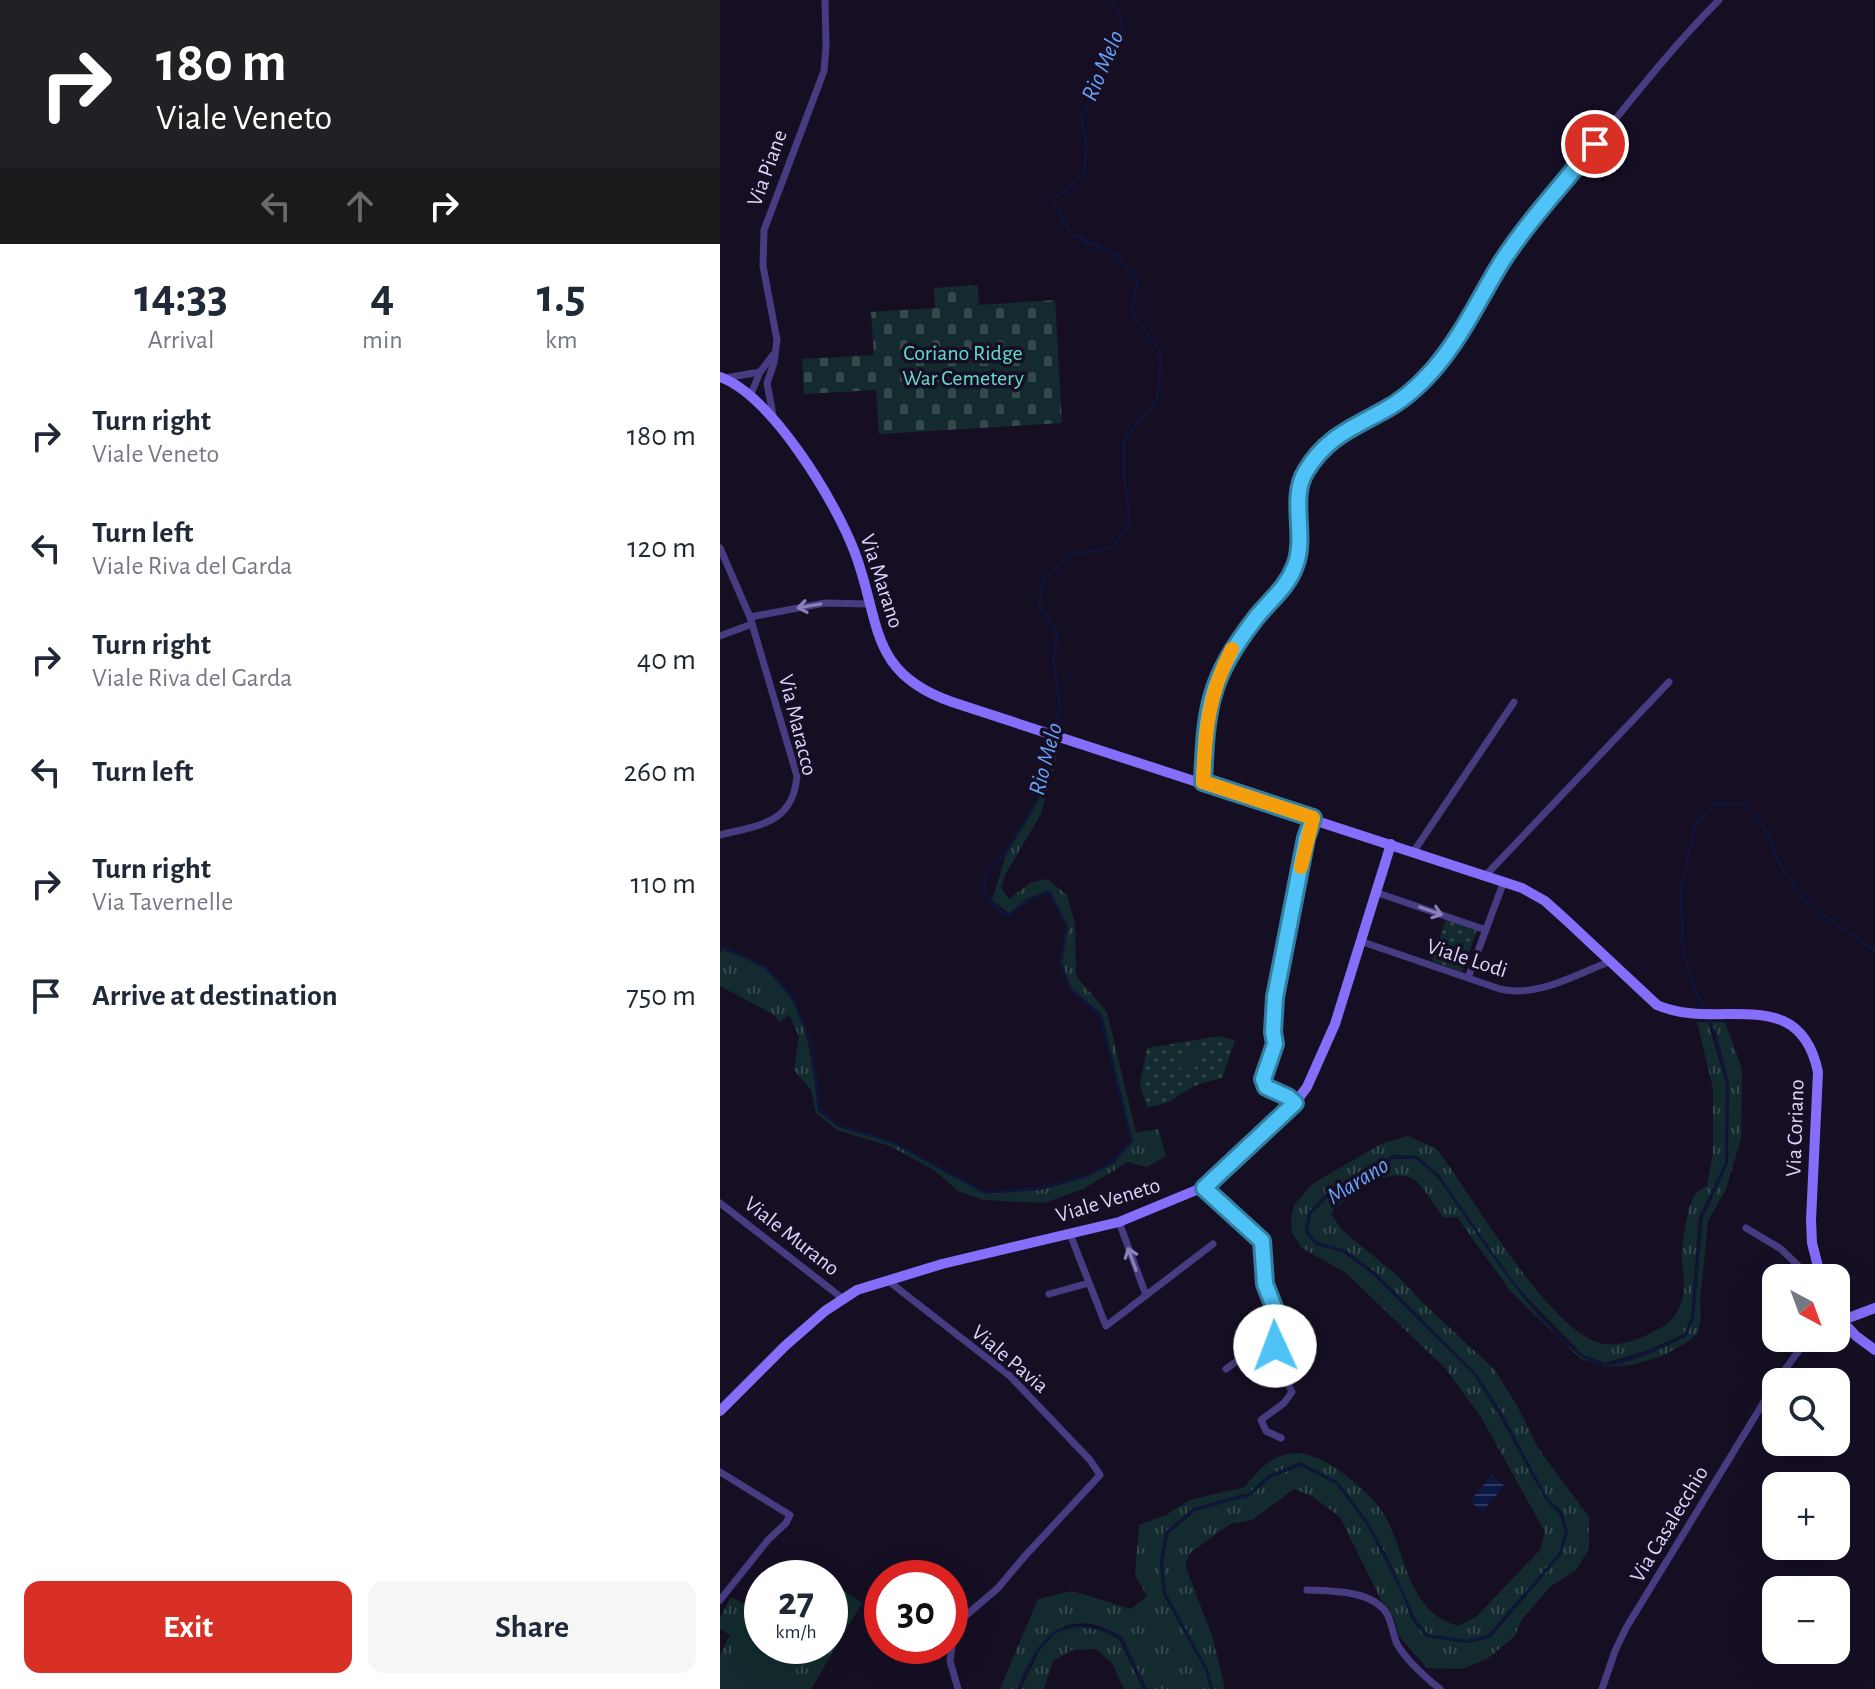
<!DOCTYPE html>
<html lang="en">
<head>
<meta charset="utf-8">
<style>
	:root { --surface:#fff; --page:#f6f6f7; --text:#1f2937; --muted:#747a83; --accent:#d93025 }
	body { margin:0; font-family:"Alegreya Sans",sans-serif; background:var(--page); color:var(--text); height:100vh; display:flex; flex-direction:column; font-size:30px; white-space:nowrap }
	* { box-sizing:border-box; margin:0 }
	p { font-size:26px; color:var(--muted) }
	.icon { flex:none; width:44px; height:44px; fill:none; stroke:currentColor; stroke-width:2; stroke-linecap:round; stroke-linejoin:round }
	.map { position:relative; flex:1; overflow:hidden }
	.details { display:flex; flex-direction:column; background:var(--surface); width:720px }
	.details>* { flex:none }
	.hud { background:#202124; color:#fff; overflow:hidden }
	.needle { width:52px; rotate:139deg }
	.buttons { position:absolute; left:1042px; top:1264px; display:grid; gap:16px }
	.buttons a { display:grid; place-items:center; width:88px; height:88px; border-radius:16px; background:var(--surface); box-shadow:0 8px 32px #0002; font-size:40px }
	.speed { position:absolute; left:24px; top:1560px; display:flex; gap:16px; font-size:40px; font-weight:700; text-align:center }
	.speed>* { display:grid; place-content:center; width:104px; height:104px; border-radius:50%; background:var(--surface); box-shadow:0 8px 32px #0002; line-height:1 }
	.speed small { font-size:20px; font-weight:400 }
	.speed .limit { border:12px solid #d22; background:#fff; color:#111 }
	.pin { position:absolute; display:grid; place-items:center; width:68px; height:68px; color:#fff; margin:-34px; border:4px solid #fff; border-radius:50%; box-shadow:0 2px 8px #0007 }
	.me { position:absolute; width:88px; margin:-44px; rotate:358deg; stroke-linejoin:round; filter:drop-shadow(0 0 6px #0008) }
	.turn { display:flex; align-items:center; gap:28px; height:168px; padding:0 24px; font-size:36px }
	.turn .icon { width:104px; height:104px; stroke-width:2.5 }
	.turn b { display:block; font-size:56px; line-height:68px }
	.lanes { display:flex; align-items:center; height:76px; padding:0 24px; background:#0003; justify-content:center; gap:40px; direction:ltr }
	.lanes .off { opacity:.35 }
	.eta { display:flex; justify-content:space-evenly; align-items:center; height:136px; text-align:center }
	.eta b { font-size:48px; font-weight:700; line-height:56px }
	.button { display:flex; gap:16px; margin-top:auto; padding:16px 24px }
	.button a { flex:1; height:92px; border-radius:16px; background:var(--accent); color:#fff; font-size:32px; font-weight:700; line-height:92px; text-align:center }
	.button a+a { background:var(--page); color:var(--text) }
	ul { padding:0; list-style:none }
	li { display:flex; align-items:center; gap:24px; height:112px; padding:0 24px }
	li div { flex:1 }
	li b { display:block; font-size:30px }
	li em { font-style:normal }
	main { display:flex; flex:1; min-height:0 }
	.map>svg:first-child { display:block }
	.grass { fill:url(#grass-tufts) }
	.cemetery { fill:url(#cemetery-stones) }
	.park { fill:url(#park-dots) }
	.garden { fill:#132b2e }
	.water { fill:url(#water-rules) }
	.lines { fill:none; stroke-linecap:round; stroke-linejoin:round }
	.stream { stroke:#0c1841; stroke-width:2 }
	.street { stroke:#473c81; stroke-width:7 }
	.secondary { stroke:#846efa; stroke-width:10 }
	.oneway { stroke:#8b80b9 }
	.route-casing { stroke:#337fa1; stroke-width:20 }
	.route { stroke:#4fc3f7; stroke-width:14 }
	.slow { stroke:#f59e0b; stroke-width:14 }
	.labels { text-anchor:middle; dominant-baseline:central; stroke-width:7; stroke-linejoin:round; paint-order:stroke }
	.street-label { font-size:22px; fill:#ded4fe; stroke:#160f24 }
	.park-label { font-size:22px; fill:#62dbcd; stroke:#160f24 }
	.water-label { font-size:24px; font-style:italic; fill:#66a2fa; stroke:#160f24 }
</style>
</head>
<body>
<main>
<section class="details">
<div class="hud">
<div class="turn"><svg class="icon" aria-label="right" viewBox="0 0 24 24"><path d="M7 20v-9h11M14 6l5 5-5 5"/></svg><div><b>180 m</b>Viale Veneto</div></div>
<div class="lanes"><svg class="icon off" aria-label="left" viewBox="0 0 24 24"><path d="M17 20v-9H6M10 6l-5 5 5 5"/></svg><svg class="icon off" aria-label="ahead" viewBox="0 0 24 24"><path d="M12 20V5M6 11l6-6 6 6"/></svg><svg class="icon" aria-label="right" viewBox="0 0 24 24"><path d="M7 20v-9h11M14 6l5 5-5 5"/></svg></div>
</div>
<div class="eta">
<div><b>14:33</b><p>Arrival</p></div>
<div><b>4</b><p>min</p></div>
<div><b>1.5</b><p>km</p></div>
</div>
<ul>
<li><svg class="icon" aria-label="right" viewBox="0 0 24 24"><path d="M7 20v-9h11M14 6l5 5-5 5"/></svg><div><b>Turn right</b><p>Viale Veneto</p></div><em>180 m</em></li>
<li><svg class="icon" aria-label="left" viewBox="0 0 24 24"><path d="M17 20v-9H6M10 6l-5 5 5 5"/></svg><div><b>Turn left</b><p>Viale Riva del Garda</p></div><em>120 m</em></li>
<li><svg class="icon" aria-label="right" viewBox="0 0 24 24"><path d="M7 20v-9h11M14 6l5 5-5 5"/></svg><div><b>Turn right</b><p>Viale Riva del Garda</p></div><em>40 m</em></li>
<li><svg class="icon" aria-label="left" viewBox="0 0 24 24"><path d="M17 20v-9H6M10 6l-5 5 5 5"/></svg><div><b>Turn left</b></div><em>260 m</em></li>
<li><svg class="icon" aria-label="right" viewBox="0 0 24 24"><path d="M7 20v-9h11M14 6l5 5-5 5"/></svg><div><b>Turn right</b><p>Via Tavernelle</p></div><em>110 m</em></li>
<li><svg class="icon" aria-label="arrive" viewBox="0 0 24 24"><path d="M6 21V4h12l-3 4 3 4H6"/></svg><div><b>Arrive at destination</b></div><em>750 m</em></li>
</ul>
<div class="button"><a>Exit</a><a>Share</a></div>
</section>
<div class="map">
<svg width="1155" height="1689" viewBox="0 0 1155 1689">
	<defs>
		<pattern id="grass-tufts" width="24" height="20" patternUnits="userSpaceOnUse" patternTransform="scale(2)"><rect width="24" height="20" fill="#132b2e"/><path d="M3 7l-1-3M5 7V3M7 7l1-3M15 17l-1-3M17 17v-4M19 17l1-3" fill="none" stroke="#35494d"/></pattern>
		<pattern id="cemetery-stones" width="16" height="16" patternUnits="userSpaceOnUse" patternTransform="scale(2)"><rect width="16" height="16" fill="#132b2e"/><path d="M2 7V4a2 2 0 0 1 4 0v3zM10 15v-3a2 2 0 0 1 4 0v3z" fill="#35494d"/></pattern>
		<pattern id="park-dots" width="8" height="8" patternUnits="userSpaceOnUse" patternTransform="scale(2)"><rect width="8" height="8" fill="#132b2e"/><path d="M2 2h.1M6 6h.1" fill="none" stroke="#35494d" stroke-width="1.8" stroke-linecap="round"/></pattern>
		<pattern id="water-rules" width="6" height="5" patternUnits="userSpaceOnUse" patternTransform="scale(2)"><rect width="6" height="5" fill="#0c1841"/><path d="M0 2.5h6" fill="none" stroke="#2f395e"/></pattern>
	</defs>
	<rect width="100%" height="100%" fill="#160f24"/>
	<g class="grass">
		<path d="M334,737L341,740L321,814L285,875L281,888L289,899L312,882L327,879L347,895L355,924L356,976L387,1012L416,1133L438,1129L446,1156L427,1167L408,1162L363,1189L324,1203L263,1200L238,1191L214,1170L170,1146L117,1130L96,1113L91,1090L74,1070L79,1036L69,1015L59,1022L56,1016L0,986V953L3,950C16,955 33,960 44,968C88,1001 92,1061 98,1111L118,1127L172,1143L265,1194L321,1190L370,1176L395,1162L413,1141L382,1015L352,988L342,963L348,926L330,890L308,898L289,913L272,900L286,855L318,802Z"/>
		<path d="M977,1022H988L1006,1084L1005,1163L979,1217L971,1318L964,1334L929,1350L885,1363L863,1355L797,1287L719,1175L697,1156L673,1155L607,1193L588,1213L585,1232L596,1245L624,1253L653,1275L754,1375L779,1415L826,1501L839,1514L845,1531L839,1553L768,1635L747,1640L708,1634L695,1618L670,1562L648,1522L618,1482L581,1462L548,1475L529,1493L473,1508L445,1532L440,1563L443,1594L485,1670L490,1689H427L402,1636C392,1632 382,1626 372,1624C329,1617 311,1655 297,1689H280L318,1599L352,1591L411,1609L427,1596L415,1575L419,1525L446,1515L470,1500L525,1487C556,1445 584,1444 624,1474C638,1485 653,1497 663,1513C687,1551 686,1613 739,1626L757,1616L820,1550L825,1532L761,1417L725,1368L626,1273L582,1248L572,1233L571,1216L575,1204L592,1184L661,1144L688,1136L716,1148C751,1193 831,1336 884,1344C899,1346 918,1340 931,1333C937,1329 947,1326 951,1320C967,1303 965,1283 962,1263C961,1249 967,1201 977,1192C980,1189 984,1188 987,1186L993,1154V1088Z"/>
		<path d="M991,1022H1005L1022,1069L1021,1139L1006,1189L988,1221L980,1300L981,1319L977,1334L966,1343L942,1356L911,1365L885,1367L861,1359L791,1292L737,1217L724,1218C717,1209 701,1183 693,1179C666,1165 636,1194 615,1207L611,1214L622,1230L679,1277L702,1302L775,1370L800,1411L818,1448L869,1517V1549L855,1571L831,1586L802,1619L795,1636L767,1659L742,1669L707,1668L679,1636L674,1618L660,1598L620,1517L592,1496L574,1489L532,1520L510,1524L470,1553L465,1565L493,1639L505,1689H493L488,1669L446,1593L443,1563L448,1534L475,1511L530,1496L550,1478L581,1466L616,1484L646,1524L681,1591L692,1620L706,1637L747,1643L770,1638L841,1555L848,1531L842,1512L828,1499L782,1413L756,1373L655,1272L626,1250L597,1242L588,1231L591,1214L609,1196L674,1159H696C704,1166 712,1172 719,1180C749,1219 836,1363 885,1366C903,1367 949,1345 966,1337L974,1319L983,1218L1008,1163L1009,1084L997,1035Z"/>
		<path d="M119,1588L142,1603L91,1689H0V1655L10,1635L0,1629V1618L11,1597L42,1614V1646H110V1603Z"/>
		<path d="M357,1627H373L399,1639L423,1689H404L392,1663L376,1649L352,1650L333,1661L324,1689H301L319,1651L336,1632Z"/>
	</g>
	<path class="cemetery" d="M258,285L259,305L335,300L342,423L159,434L156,390L84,394L82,359L154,355L151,312L215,308L214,288Z"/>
	<g class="park">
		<path d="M726,919L757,930L742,972L712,961Z"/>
		<path d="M500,1036L515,1041L502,1078C492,1081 478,1083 469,1089C450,1100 451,1104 427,1107L420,1085L427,1048Z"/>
	</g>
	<g class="garden">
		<path d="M473,1045L485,1054L470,1075L457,1066Z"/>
		<path d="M32,1612L42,1617V1646H87L67,1689H0V1682Z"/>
	</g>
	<path class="water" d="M772,1475L784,1486L762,1512L750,1501Z"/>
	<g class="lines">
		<g class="stream">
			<path d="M334,731L340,705L334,662L337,632L319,606L323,578L354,554L392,548L410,524L404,475V440L437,400L441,353L412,312L418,280L396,255L351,234L333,200L365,174L366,143L361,116L379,89L403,27L393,0"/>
			<path d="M0,951L3,948L44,966L72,997L91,1043L100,1110L118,1125L172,1142L265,1193L320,1188L369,1175L394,1160L412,1141L380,1016L351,989L340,963L347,926L329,892L309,899L289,915L280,911L263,890L268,870L284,855L317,801L331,741"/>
			<path d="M984,1010L975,989L962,945L961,889L975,826L995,803L1026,804L1045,828L1061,867L1088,904L1155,951"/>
			<path d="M299,1689C321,1633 340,1612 401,1637L425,1689"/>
			<path d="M491,1689L487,1670L445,1593L441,1563L446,1533L474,1509L529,1495L549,1476L581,1464L617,1483L647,1523L682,1590L694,1619L707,1635L747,1641L769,1636L840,1554L846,1531L840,1513L827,1500L781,1414L755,1374L654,1274L625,1251L597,1244L587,1231L589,1213L608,1195L673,1157L697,1158C704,1164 713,1171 719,1178C751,1218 834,1360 884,1364C903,1365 947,1344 965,1336L973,1318L981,1217L1006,1163L1007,1084L996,1036L989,1020"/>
		</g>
		<g class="street">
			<path d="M5,378L40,372L53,355"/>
			<path d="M31,394L40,372"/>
			<path d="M53,415L47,383L54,363L57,340L43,266L44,230L104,71L106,47L105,0"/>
			<path d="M0,548L30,617L77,776C73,824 39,825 0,835"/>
			<path d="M30,617L105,603L148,604"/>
			<path d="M0,636L32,624"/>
			<path d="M483,782C486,715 489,679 531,624C546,605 565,590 575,567C587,537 570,501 585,472C602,442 630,428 659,413C679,403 696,388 711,372C741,339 758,297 783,260C806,226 835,194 862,161C906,106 949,50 999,0"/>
			<path d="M694,851L794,702"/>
			<path d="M766,875L949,682"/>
			<path d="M655,892L766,930"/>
			<path d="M640,941L780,989C817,998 854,975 889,962"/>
			<path d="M748,978L784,881"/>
			<path d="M575,1103L568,1097L546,1087L543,1079L555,1044L553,1032L555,997L586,838L593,818"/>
			<path d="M484,1188L542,1241L545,1284L557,1315L554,1357L572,1392L564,1403L541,1420L546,1431L561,1438"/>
			<path d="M0,1203L122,1298"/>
			<path d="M399,1222L426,1295"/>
			<path d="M1026,1228L1061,1249L1091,1278"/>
			<path d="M350,1234L386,1326L493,1244"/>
			<path d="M167,1280L290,1376L370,1460L380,1475L304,1557L278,1588L243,1618L233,1639L230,1661L238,1689"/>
			<path d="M329,1294L369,1283"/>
			<path d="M506,1369L556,1332"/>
			<path d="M1056,1382L1088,1338"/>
			<path d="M0,1472L70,1515L66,1523L48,1540L0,1600"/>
			<path d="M587,1590C611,1591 653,1590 667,1614C672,1623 673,1635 677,1644C687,1661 705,1677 720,1689"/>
			<path d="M882,1689L895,1651L906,1628L1056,1382"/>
		</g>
		<g class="secondary">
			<path d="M0,377C52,396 116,502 135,553C161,622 148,673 232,702L802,888L825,901L845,919L937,1005C998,1032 1079,981 1098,1072L1091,1220L1092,1243L1101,1278"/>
			<path d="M1116,1314L1136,1336L1155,1350"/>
			<path d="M1117,1317H1131L1155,1308"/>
			<path d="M0,1411L65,1346L105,1311L137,1290L222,1264L399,1222L491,1184L575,1103L587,1087L615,1024L671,844"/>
		</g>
	</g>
	<defs><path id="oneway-shaft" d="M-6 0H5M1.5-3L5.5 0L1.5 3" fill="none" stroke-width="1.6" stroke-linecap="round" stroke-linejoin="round" transform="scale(2)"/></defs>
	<g class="oneway">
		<use href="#oneway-shaft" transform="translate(89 606) rotate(170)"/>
		<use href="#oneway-shaft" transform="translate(711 911) rotate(19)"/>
		<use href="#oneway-shaft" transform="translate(412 1259) rotate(-110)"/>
	</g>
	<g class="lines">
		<g class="route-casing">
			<path id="route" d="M555,1346L557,1315L545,1284L542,1241L484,1188L575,1103L568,1097L546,1087L543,1079L555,1044L553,1032L555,997L586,838L593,818L483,782C486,707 489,679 535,619C549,601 567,588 575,566C587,536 569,498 586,471C606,438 630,429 661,412C681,402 698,387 713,370C741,338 759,299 781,263C808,221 844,183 875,144"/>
		</g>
		<use href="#route" class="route"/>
		<path class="slow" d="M512,649C488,694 485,732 483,782L593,818L581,867"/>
	</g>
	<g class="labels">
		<g class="street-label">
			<text transform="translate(47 168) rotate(-70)">Via Piane</text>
			<text transform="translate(162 581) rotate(72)">Via Marano</text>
			<text transform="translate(78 725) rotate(76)">Via Maracco</text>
			<text transform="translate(747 958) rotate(18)">Viale Lodi</text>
			<text transform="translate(1075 1128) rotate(-88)">Via Coriano</text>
			<text transform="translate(388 1200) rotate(-17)">Viale Veneto</text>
			<text transform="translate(72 1236) rotate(38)">Viale Murano</text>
			<text transform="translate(290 1359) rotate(40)">Viale Pavia</text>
			<text transform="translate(949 1524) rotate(-59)">Via Casalecchio</text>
		</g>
		<g class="park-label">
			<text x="243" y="353">Coriano Ridge<tspan x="243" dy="25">War Cemetery</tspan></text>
		</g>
		<g class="water-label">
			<text transform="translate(383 66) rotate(-67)">Rio Melo</text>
			<text transform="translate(326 759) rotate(-75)">Rio Melo</text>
			<text transform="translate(638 1181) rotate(-32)">Marano</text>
		</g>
	</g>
</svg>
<div class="buttons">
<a><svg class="needle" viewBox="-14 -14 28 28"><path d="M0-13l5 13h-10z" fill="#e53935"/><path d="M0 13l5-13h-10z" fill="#747a83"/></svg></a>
<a><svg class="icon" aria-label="search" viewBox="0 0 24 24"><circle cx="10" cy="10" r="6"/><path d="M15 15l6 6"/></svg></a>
<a>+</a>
<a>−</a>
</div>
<div class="speed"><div>27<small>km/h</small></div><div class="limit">30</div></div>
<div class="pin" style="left:875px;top:144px;background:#d93025"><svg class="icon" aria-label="arrive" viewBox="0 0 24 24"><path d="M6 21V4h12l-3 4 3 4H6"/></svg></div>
<svg class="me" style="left:555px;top:1346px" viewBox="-20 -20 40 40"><circle r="19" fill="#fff"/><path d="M0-13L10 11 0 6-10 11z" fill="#4fc3f7"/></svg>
</div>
</main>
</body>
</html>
